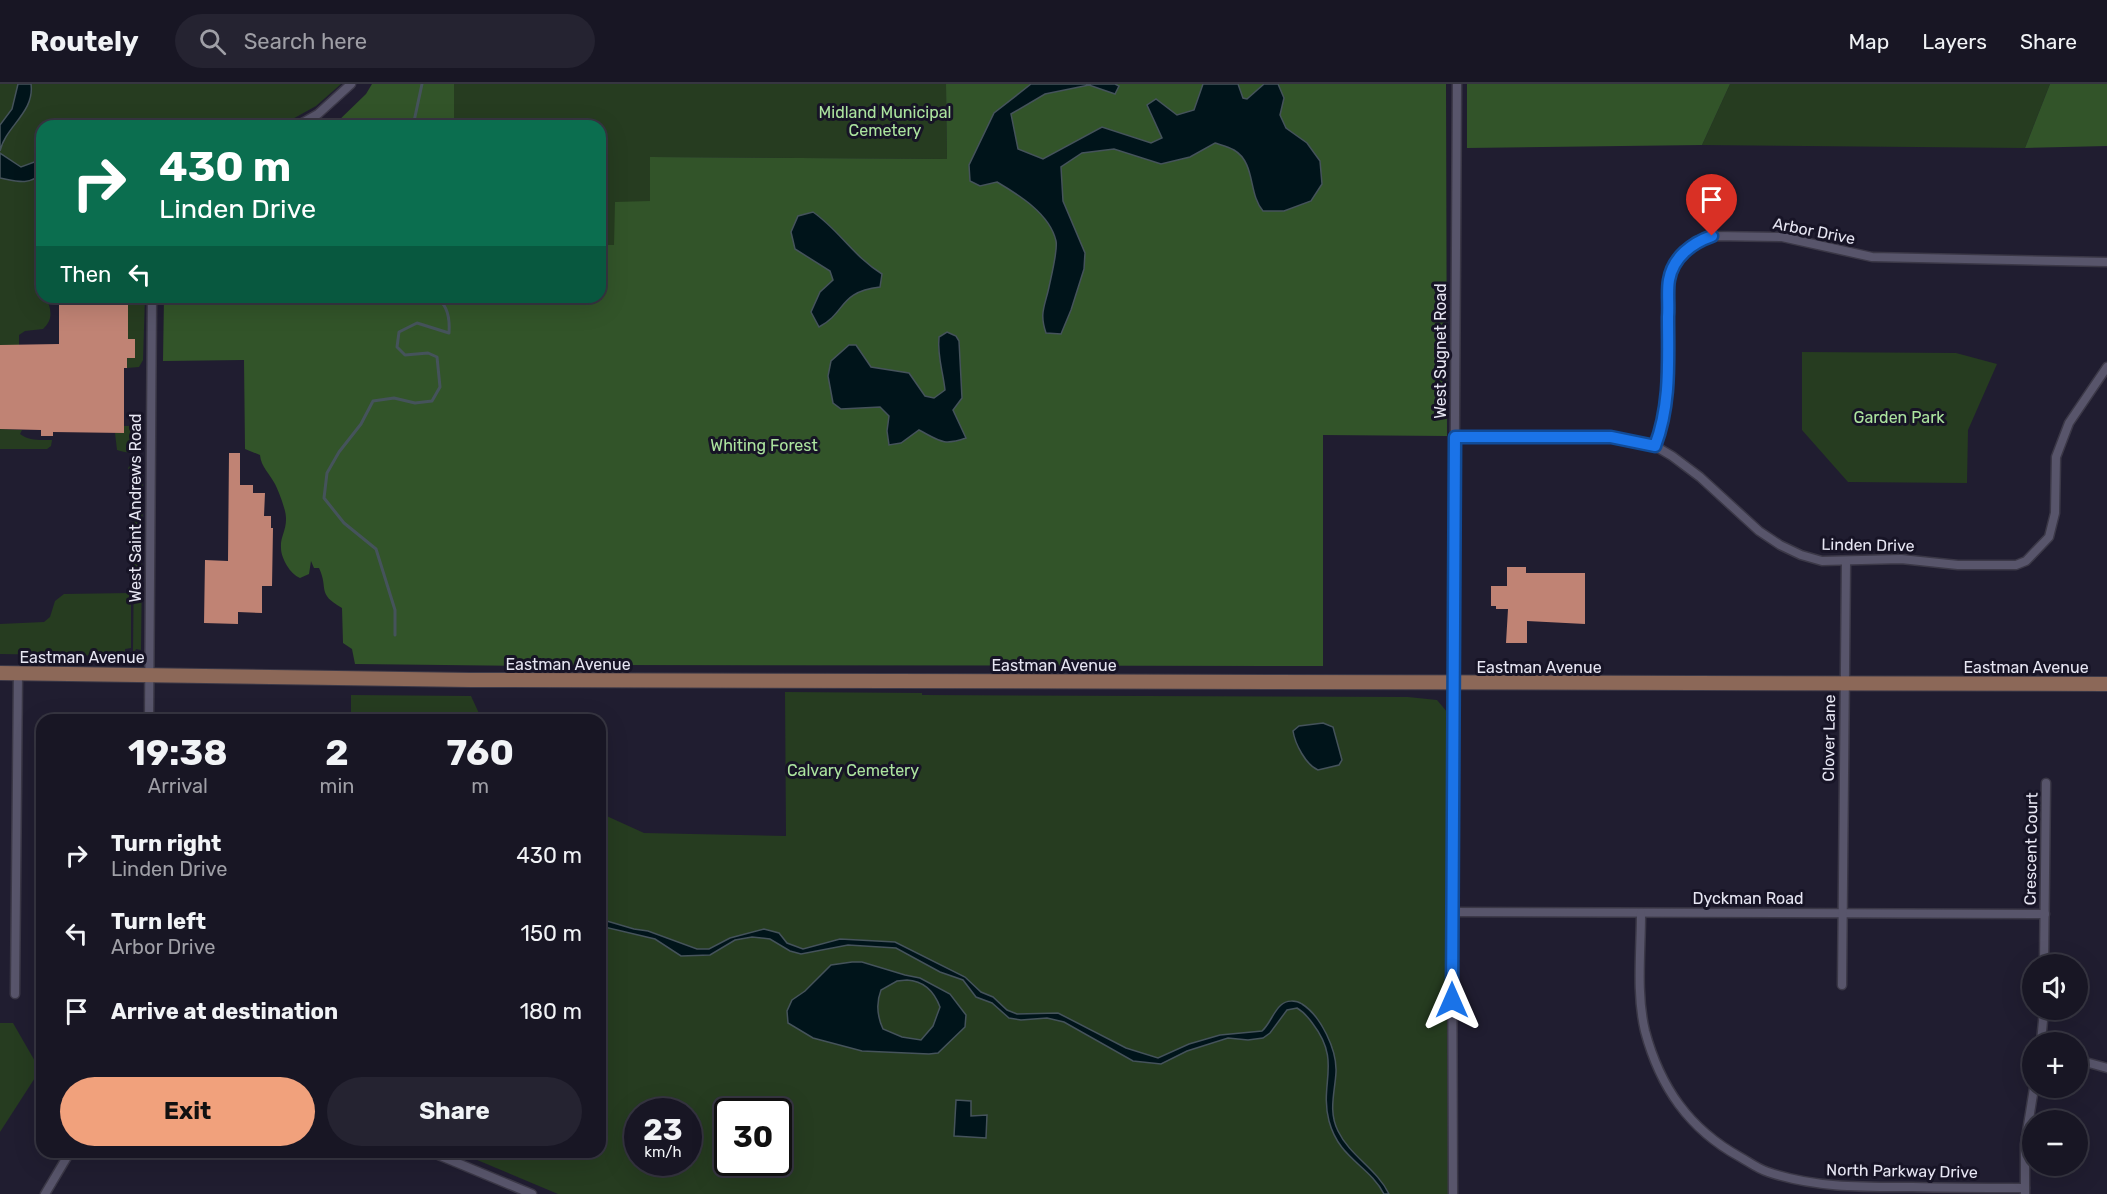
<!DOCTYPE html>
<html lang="en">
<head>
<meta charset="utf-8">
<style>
	:root { --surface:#181624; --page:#252331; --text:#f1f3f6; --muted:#9f9fa6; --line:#363541; --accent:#f1a17c }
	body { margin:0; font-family:Rubik,sans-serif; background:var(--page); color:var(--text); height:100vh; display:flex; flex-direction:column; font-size:22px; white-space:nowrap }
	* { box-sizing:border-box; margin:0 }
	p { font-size:20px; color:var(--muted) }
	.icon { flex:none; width:33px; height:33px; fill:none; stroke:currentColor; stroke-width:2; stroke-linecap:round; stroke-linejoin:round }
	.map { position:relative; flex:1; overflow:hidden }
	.side { position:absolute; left:36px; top:630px; width:570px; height:444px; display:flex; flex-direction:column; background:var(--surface); border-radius:18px; box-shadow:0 6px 24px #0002,0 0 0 2px var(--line) }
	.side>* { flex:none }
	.guide { position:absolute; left:36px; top:36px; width:570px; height:183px; border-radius:18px; box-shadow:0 6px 24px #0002,0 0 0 2px var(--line); background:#0b6e4f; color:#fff; overflow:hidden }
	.tools { position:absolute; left:2022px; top:870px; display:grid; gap:12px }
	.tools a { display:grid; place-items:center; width:66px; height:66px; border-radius:50%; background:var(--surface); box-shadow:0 6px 24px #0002,0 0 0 2px var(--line); font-size:30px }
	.speed { position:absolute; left:624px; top:1014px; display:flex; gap:12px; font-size:30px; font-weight:700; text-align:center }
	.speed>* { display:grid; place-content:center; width:78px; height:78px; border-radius:50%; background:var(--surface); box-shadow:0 6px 24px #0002,0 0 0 2px var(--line); line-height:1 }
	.speed small { font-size:15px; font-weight:400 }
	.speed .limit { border:3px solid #111; border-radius:9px; background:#fff; color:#111 }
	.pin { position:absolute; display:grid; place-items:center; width:51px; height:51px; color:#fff; margin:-62px -26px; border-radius:50% 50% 50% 0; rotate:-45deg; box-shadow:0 0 6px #0007 }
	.pin .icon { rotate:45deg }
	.me { position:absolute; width:66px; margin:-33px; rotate:0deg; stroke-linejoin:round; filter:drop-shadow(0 0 4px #0008) }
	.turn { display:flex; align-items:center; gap:21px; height:126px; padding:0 24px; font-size:27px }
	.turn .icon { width:78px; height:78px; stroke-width:2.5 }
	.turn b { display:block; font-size:42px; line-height:51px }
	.then { display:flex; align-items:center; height:57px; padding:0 24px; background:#0003; gap:12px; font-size:22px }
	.eta { display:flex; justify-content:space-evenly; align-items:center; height:102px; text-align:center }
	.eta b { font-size:36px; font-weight:700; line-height:42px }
	.action { display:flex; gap:12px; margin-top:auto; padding:12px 24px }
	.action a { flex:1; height:69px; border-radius:36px; background:var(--accent); color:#111; font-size:24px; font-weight:700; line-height:69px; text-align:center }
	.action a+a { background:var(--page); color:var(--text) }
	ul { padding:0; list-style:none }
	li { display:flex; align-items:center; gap:18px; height:78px; padding:0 24px }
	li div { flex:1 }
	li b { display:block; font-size:22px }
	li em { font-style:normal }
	header { display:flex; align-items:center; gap:36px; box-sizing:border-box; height:84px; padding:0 30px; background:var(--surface); border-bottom:2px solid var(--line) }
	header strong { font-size:28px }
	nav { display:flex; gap:33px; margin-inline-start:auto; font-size:21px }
	.search { width:420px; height:54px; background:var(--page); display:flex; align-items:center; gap:15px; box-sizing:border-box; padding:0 21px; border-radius:33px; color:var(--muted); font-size:22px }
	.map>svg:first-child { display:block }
	.green { fill:#263c20; fill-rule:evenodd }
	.forest { fill:#325429 }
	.water { fill:#00141a; stroke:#45535b; stroke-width:1.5; fill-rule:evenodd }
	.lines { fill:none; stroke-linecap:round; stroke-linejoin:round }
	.stream { stroke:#45535b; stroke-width:3 }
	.building { fill:#c08374 }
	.minor-casing { stroke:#3b3847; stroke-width:11 }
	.primary-casing { stroke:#3b3847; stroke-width:16 }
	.minor { stroke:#58556b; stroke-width:8 }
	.primary { stroke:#8c6858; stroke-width:14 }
	.route-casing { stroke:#114b97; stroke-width:15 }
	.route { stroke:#1a73e8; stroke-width:10 }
	.labels { text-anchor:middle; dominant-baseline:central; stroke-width:6; stroke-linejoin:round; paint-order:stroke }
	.park-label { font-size:16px; fill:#ace49f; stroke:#171426 }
	.street-label { font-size:16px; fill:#e7e6f3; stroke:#171426 }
</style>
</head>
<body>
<header>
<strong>Routely</strong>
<div class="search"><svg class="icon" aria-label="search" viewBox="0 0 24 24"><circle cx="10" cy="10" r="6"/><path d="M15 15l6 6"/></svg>Search here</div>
<nav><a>Map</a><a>Layers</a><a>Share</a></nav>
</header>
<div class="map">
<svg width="2107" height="1110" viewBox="0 0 2107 1110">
	<rect width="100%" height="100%" fill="#201d30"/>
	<g class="green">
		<path d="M0,0H341L316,22L280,42H42V213H46C51,225 54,235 43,245L25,247L19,251V261H0Z"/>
		<path d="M454,0H946L947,75L651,73L650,117L614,161H600V42H454Z"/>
		<path d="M1730,0H2050L2025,64L1702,61Z"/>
		<path d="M128,213H145L143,276L139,283L127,284Z"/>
		<path d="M1802,268L1956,269L1997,280L1968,346L1967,399L1848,398L1802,346Z"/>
		<path d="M124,342H137L142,345C147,365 136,373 117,366L115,349H124Z"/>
		<path d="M0,345L22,346L20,350C29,357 39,356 52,356L51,362L47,365H0Z"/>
		<path d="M130,379H137L143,386L141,566L136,565L135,567H133L135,386L128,385Z"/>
		<path d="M131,509V564L125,565V572L0,570V540L44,538L50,533L55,517L64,510Z"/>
		<path d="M785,608L922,609V611L1408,613L1437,616L1448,629V1110H558L458,1068H600V729L644,749L786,752ZM638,1028H688V1078H638ZM728,1028H778V1078H728Z"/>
		<path d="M351,611L471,612L482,636H351Z"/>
		<path d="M0,939H13L40,986L0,1048Z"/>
	</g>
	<g class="forest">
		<path d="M372,0H454V42H333L366,10Z"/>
		<path d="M946,0H1446L1447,352L1323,351V582L611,581L607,583L355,580L352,565L343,559L342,524C316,509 329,505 319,484H314L311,477L309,490L300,494C290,490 281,474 281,464C280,451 289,444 285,427C283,419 279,408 275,400C270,390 261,383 260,371L245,365L244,276L163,277L164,213H600V161H614L615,118L650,117V73L947,75Z"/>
		<path d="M1467,0H1730L1702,61L1467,64Z"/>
		<path d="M2050,0H2107V62L2025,64Z"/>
	</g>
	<g class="water">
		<path d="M18,0H31C35,28 5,43 0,67V41L12,25Z"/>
		<path d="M1031,0H1115L1119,2L1115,10L1089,1L1045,10L1011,30L1018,65L1043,75L1102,43L1151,59L1162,54L1147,21L1156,15L1177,31L1194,26L1203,0H1238L1243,14L1247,15L1264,0H1278L1284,14L1280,31L1286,44L1307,59L1320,77L1322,100L1311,117L1284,127H1263C1248,110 1256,79 1234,66C1229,63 1221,61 1215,59L1190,73L1161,80L1114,65L1082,69L1061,83L1063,117L1085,169L1084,185L1071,226L1061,250L1046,249C1039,229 1045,222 1049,203C1051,193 1058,166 1056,157C1050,130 1019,111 997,98L980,102L970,97L969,81L994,29Z"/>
		<path d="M0,69L21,83L37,77L42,79V89C29,102 16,97 0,94Z"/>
		<path d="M813,128C839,146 854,173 882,190L880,203C838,208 847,228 819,243L811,228L820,208L833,196L830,187L795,165L791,148L798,132Z"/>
		<path d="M947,248L956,252L959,257L962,314L953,326L966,354C943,362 940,357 919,346L901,359L889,361L887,347L889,332L880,323L841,325L833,319L828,292L831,277L849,261H856L871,283L909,289L925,312L934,314L945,306C943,287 937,272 939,253Z"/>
		<path d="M1323,639L1333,643L1342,676L1339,681L1318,686C1306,681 1295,660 1293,647L1299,642Z"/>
		<path d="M600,835L634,845L648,847L697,865H709L730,854L764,845L779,849L787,859L803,865L840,855L895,858L965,893L981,908L993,913L1007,926L1017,930L1058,929L1126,964L1158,974L1189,960L1220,951L1262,947C1270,940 1273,928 1281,921C1286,916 1296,916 1302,920C1321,932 1337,966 1336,988C1335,1008 1328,1027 1338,1047C1350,1072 1377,1085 1389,1110H1384C1369,1081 1339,1075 1329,1037C1319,999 1342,978 1313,940C1308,933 1304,928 1297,924L1287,926L1270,949L1263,954L1248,956L1228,954L1187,967L1161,980L1133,977L1064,938L1047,934L1021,936L1009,934L992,919L976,913L963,896L940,888L896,864L848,861L801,870L790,867L770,855L752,853L735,856L710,871L681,872L655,855L600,842Z"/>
		<path d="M852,878H862L905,891L920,894L950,910L966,931L965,943L938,969L929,970L862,967L813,954L788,939L787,927L792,916L805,907L831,881ZM907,896C924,897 934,907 940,923L933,942L921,956L902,953L883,945C877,932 876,919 881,906L897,897Z"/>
		<path d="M956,1016L971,1017V1032L987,1031L986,1054L954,1052Z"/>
	</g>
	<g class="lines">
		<g class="stream">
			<path d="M413,42L422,0"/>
			<path d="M395,551V526L376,465L344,439L324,414L327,389L339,368L361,340L373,317L394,314L415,319L432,317L440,303L437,273L428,269L405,271L397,263L399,248L417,239L449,249C450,235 448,220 435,213"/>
		</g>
	</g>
	<g class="building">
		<path d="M59,213H128V255H135V274H127V284H124V349L53,348V352H41V346L0,345V261L59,260Z"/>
		<path d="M229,369H240V401H253V409H265L264,432H271V444H273L272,502H262V529L238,528V540L204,539L205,476L228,477Z"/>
		<path d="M1507,483H1526V489H1585V540L1527,537V559H1506L1508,525H1496V522H1491V502H1507Z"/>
	</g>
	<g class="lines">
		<g class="minor-casing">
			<g id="minor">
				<path d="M297,42L318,30L351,0"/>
				<path d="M1455,353H1611L1655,362L1672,372L1700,393L1759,447L1780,461L1801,471L1822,477L1901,475L1958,481H2016L2026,477L2049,453L2055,429L2056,373L2069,339L2107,283"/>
				<path d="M1655,362L1663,340L1667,318L1669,195L1679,173L1696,157L1712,152L1782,153L1872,173L2107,178"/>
				<path d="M149,636L152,213"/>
				<path d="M1452,828L2045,830"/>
				<path d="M1641,829C1641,868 1636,909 1645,947C1660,1003 1689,1045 1740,1073C1749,1078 1758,1085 1768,1088C1815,1104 1863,1103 1912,1103C1950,1104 1987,1104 2025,1104"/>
				<path d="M2044,880L2046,699"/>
				<path d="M1842,901L1846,478"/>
				<path d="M15,910L18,589"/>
				<path d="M2041,958L2044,926"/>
				<path d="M2078,976L2107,984"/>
				<path d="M431,1068L532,1110"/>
				<path d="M45,1110L70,1068"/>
				<path d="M1453,1110L1452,828L1457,0"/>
				<path d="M2025,1110V1060L2034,1004"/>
			</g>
		</g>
		<g class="primary-casing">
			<path id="primary" d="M0,589L470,596L2107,600"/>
		</g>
		<use href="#minor" class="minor"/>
		<use href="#primary" class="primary"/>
	</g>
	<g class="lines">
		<g class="route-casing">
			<path id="route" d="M1452,916L1455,353H1611L1655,362C1671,320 1668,277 1668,233C1669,221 1667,207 1669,196C1673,173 1692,159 1712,152"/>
		</g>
		<use href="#route" class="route"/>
	</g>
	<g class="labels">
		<g class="park-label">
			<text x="885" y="28">Midland Municipal<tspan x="885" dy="18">Cemetery</tspan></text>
			<text x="1899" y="333">Garden Park</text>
			<text x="764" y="361">Whiting Forest</text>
			<text x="853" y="686">Calvary Cemetery</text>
		</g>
		<g class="street-label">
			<text transform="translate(1814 147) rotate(11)">Arbor Drive</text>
			<text transform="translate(1440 267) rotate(-90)">West Sugnet Road</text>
			<text transform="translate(135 424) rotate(-90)">West Saint Andrews Road</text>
			<text transform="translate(1868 461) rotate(1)">Linden Drive</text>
			<text x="82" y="573">Eastman Avenue</text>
			<text x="568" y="580">Eastman Avenue</text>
			<text x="1054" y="581">Eastman Avenue</text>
			<text x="1539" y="583">Eastman Avenue</text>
			<text x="2026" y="583">Eastman Avenue</text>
			<text transform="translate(1829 654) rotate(-89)">Clover Lane</text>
			<text transform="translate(2031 765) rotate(-89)">Crescent Court</text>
			<text x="1748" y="814">Dyckman Road</text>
			<text transform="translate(1902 1087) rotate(1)">North Parkway Drive</text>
		</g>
	</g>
</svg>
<div class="tools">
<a><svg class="icon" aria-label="sound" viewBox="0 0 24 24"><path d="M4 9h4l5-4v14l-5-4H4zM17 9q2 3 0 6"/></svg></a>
<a>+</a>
<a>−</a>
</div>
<div class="speed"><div>23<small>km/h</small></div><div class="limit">30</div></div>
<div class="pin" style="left:1712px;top:152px;background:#d93025"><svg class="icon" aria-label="arrive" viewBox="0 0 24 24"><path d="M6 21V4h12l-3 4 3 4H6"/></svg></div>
<svg class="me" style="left:1452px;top:916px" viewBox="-20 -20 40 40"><path d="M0-17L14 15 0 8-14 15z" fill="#1a73e8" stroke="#fff" stroke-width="4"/></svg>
<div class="guide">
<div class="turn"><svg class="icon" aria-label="right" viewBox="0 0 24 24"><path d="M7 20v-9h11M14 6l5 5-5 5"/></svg><div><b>430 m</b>Linden Drive</div></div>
<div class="then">Then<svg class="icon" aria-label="left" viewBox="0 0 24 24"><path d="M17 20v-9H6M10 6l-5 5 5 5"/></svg></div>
</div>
<section class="side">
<div class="eta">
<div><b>19:38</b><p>Arrival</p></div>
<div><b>2</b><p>min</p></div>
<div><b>760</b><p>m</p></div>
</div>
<ul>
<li><svg class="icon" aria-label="right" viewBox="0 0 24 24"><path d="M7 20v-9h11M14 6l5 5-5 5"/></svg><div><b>Turn right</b><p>Linden Drive</p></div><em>430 m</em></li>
<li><svg class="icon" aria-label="left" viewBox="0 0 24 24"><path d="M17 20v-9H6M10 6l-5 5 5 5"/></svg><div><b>Turn left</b><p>Arbor Drive</p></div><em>150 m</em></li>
<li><svg class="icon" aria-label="arrive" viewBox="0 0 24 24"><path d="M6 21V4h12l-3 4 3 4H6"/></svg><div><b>Arrive at destination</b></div><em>180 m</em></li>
</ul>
<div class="action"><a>Exit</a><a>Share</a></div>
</section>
</div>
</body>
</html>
